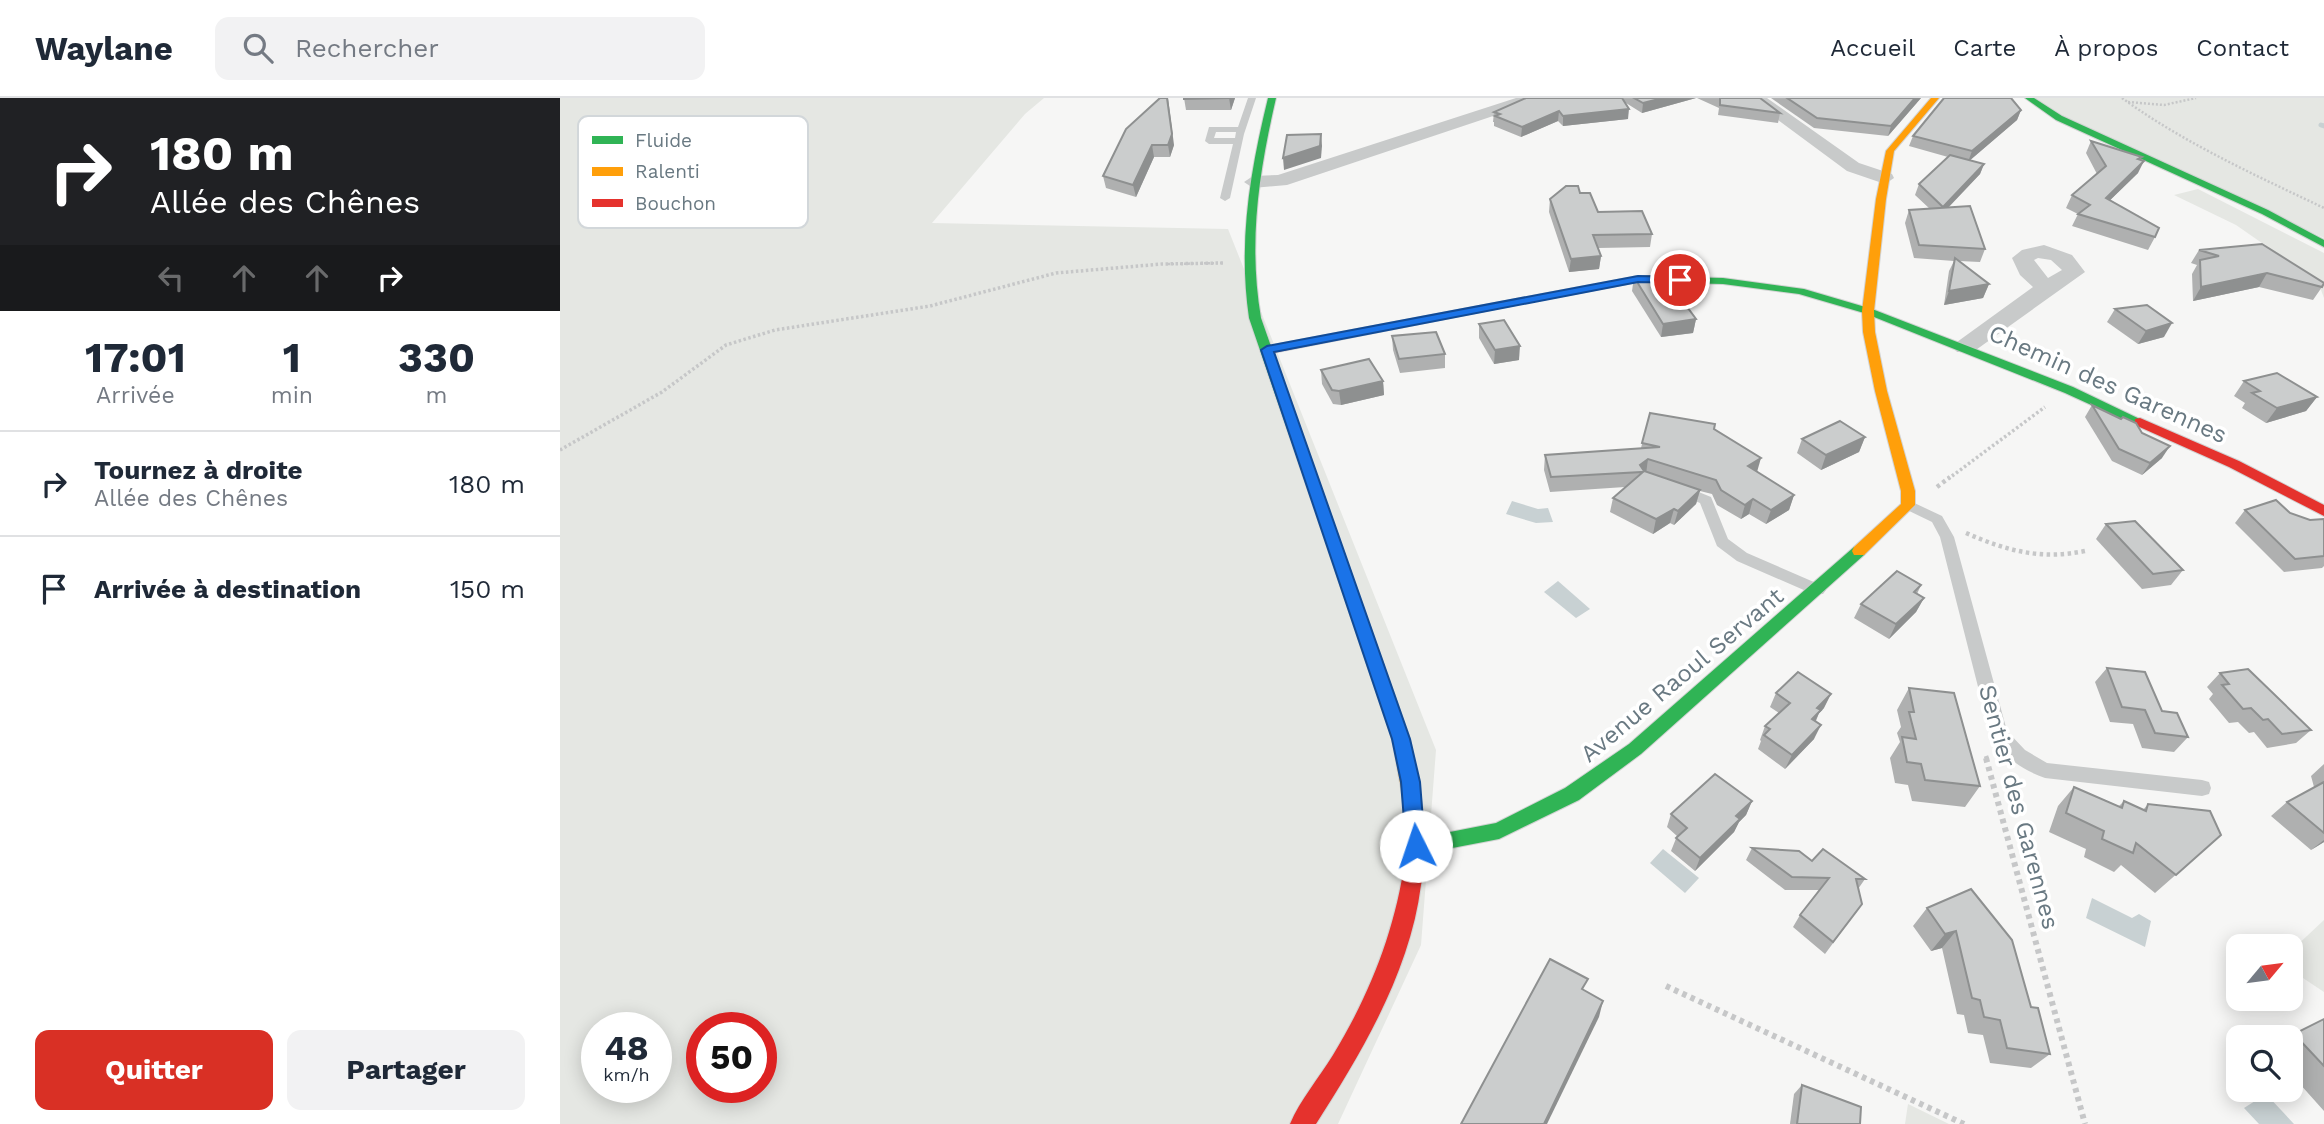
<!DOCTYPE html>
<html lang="fr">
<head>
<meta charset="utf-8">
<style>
	:root { --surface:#fff; --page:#f2f2f3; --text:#1f2937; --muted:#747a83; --line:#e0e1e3; --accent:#d93025 }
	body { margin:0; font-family:"Work Sans",sans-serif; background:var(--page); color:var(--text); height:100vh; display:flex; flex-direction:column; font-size:26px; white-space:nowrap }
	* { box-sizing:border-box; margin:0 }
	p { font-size:23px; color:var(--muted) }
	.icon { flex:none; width:38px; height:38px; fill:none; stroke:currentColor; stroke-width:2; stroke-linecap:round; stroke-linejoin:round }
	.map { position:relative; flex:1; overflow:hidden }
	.panel { display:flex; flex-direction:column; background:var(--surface); width:560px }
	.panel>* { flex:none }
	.hud { background:#202124; color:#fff; overflow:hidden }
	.needle { width:46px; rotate:61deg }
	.controls { position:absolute; left:1666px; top:836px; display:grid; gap:14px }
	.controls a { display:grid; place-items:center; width:77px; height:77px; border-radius:14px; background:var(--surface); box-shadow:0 4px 18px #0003; font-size:35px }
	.speed { position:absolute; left:21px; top:914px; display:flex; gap:14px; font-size:35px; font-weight:700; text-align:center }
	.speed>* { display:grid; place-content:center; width:91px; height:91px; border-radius:50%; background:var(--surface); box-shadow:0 4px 18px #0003; line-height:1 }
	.speed small { font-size:18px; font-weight:400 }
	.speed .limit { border:10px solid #d22; background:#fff; color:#111 }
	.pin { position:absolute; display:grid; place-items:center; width:60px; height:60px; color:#fff; margin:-30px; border:4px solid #fff; border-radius:50%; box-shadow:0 2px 7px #0007 }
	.me { position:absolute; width:77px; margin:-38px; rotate:356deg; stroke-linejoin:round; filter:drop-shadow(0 0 5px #0008) }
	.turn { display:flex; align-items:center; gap:24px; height:147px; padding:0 35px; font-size:32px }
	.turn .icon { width:91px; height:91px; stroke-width:2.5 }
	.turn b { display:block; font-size:49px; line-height:60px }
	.lanes { display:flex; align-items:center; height:66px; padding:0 35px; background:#0003; justify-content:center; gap:35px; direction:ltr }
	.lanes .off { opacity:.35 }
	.eta { display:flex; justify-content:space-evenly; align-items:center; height:119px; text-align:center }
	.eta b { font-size:42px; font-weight:700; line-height:49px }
	.cta { display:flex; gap:14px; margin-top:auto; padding:14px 35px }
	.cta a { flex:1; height:80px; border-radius:14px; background:var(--accent); color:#fff; font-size:28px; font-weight:700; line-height:80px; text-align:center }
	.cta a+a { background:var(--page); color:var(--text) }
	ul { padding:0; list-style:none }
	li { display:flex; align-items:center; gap:21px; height:105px; padding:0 35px; border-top:2px solid var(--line) }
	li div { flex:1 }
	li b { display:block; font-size:26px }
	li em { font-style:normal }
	header { display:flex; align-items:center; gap:42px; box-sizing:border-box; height:98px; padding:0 35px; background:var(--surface); border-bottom:2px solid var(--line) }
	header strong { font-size:33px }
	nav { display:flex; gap:38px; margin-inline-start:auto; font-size:24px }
	.search { width:490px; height:63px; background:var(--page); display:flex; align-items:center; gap:18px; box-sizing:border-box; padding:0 24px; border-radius:14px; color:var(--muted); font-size:26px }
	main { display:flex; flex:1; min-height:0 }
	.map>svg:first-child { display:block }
	.green { fill:#e5e7e3; fill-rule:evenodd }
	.water { fill:#c8d1d3 }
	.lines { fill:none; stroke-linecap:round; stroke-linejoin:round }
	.stream { stroke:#c8d1d3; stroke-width:5 }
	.fast-casing { stroke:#d2d3d3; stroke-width:2 }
	.slow-casing { stroke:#d2d3d3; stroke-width:2 }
	.jam-casing { stroke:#d2d3d3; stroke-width:2 }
	.path-far3 { stroke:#c6c7c8; stroke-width:2.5; stroke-dasharray:2 2; stroke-linecap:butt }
	.path-far2 { stroke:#c6c7c8; stroke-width:3.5; stroke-dasharray:2.5 2.5; stroke-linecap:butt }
	.path-far1 { stroke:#c6c7c8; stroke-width:4.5; stroke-dasharray:3.5 3.5; stroke-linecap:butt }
	.path { stroke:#c6c7c8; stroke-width:6; stroke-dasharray:4.5 4.5; stroke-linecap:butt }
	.lane { fill:#c8caca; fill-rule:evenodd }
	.street { fill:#c8caca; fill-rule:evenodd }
	.fast { fill:#30b455; fill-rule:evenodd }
	.slow { fill:#ff9f0a; fill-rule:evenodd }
	.jam { fill:#e5322d; fill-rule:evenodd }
	.wall { fill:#afb0b0 }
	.shaded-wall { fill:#8e9090 }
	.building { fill:#cbcdcd; stroke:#8e9090; stroke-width:2 }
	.route { fill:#1a73e8; stroke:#114b97; stroke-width:2 }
	.labels { text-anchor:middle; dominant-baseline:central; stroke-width:7; stroke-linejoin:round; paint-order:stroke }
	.street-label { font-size:24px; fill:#697982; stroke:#fff }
	.key { fill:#fff; stroke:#d2d7da; stroke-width:2 }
	.key-label { font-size:19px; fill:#697982 }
</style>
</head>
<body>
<header>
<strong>Waylane</strong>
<div class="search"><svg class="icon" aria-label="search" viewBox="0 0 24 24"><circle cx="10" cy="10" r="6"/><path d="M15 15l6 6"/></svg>Rechercher</div>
<nav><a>Accueil</a><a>Carte</a><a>À propos</a><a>Contact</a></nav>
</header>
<main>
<section class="panel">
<div class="hud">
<div class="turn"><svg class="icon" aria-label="right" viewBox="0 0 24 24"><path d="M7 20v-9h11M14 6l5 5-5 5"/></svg><div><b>180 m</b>Allée des Chênes</div></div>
<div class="lanes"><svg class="icon off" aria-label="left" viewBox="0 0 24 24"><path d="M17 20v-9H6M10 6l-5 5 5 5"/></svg><svg class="icon off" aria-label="ahead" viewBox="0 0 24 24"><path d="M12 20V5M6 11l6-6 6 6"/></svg><svg class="icon off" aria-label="ahead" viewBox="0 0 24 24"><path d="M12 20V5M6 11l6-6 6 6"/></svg><svg class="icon" aria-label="right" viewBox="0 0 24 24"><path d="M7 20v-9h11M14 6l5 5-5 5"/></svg></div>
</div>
<div class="eta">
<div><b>17:01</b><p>Arrivée</p></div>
<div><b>1</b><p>min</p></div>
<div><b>330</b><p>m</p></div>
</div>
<ul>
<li><svg class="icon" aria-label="right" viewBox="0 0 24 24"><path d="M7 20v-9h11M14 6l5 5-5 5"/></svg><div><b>Tournez à droite</b><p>Allée des Chênes</p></div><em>180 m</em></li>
<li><svg class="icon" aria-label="arrive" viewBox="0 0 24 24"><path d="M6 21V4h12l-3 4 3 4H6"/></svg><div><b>Arrivée à destination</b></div><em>150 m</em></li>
</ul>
<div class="cta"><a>Quitter</a><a>Partager</a></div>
</section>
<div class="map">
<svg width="1764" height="1026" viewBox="0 0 1764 1026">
	<rect width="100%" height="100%" fill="#f6f6f5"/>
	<g class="green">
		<path d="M0,0H484L465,16L372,125L668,131L876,652L861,847L778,1026H0ZM37,929H96V989H37ZM142,929H201V989H142Z"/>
		<path d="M1474,0H1764V140L1499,16Z"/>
		<path d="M1638,91L1764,155V200L1758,184L1676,127L1614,97Z"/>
		<path d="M1764,822V894L1731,872V853Z"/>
		<path d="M1348,1006L1389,1026H1345Z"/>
	</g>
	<g class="water">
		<path d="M952,403L978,411L988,410L993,424L976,425L946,416Z"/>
		<path d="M998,483L1030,511L1016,520L984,494Z"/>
		<path d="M1103,751L1139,780L1125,795L1090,765Z"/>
		<path d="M1532,800L1572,820L1579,816L1591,823L1585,849L1526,820Z"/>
		<path d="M1706,996L1734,1026H1699L1684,1010Z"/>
	</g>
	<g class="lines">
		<path class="stream" d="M1761,27L1764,28"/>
		<g class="fast-casing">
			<g id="fast">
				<path d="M708,0H716C699,74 688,144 701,220L769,413L762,418L755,413L689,220C678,144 690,74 708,0Z"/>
				<path d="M1465,0H1474L1502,18L1708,112L1764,142V149L1702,116L1496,22Z"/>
				<path d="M1078,178L1163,180L1244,191L1312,211L1513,289L1586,324L1580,328L1575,327L1505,295L1304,215L1239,196L1163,186L1078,184L982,202L976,199L982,196Z"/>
				<path d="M1299,448L1304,449L1306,453L1304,457L1081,656L1019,702L939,741L856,757L849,754L846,748L849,742L936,725L1005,690L1069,646L1294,449Z"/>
			</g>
		</g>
		<g class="slow-casing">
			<g id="slow">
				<path d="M1371,0H1379L1334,53L1326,101L1314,213L1315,234L1327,293L1355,393V407L1304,457H1294L1292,453L1294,449L1341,406V393L1315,293L1303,234L1302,213L1316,101L1326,53Z"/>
				<path d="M762,408L769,413L850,641L862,707L865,762L862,768L855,771L848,768L845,762L844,707L832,641L755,413Z"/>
			</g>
		</g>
		<g class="jam-casing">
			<g id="jam">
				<path d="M982,196L986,197V201L707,256L701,252L707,248Z"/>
				<path d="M1580,320L1679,363L1764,407V418L1669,369L1575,327V321Z"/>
				<path d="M855,753L862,756C866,765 863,777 861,787C850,874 802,954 756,1026H730C740,1002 759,980 773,957C810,896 835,833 845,762L848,756Z"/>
			</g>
		</g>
		<g class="path-far3">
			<path d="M1562,0C1624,45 1695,77 1764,110"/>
			<path d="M1568,4L1604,7L1636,0"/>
			<path d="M608,166L663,165"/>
		</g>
		<g class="path-far2">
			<path d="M0,352L102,294L166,247L215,232L370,208L496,175L602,166L663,165"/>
			<path d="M1388,381L1485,309"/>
		</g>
		<g class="path-far1">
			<path d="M1377,389L1390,379"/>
			<path d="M1406,435C1447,453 1481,462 1525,453"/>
			<path d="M1426,658L1427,661"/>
		</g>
		<g class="path">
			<path d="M1426,660L1525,1026"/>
			<path d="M1106,888L1404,1026"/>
		</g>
		<g class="lane">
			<path d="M688,0H696L684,36L670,100L665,103L660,100L673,46H649L645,43L649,29H678ZM656,34H676L675,40H654Z"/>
			<path d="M1119,386L1151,399L1168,441L1187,455L1263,488L1266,492L1263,496H1253L1177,463L1157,448L1140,405L1114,394L1112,391L1114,388Z"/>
			<path d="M1348,402L1382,418L1394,439L1447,633L1465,652L1487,665L1642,682L1649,684L1651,690L1649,696L1642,698L1485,680C1462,672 1442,658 1430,636L1380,439L1372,424L1343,410L1341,407Z"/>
		</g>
		<g class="street">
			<path d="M956,0H980L978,3L727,87L693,90L684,84L693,78L718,77Z"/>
			<path d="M1188,0H1207L1299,65L1332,76L1334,80L1325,86L1287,73Z"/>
			<path d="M1484,147L1512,157L1525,174L1413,254H1397L1393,249L1397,244L1473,189L1460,177L1452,160L1462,152ZM1478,160L1491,162L1502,172L1488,180L1474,162Z"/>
		</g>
		<use href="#fast" class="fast"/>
		<use href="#slow" class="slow"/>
		<use href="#jam" class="jam"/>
	</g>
	<g class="wall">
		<path d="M624,0H675L671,12H626Z"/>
		<path d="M966,0H1136L1082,15L1066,5L1068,21L1003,28L998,23L961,39L934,28V24H933L934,14Z"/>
		<path d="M1137,0H1200L1220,15L1218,25L1158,17L1159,10Z"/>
		<path d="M1211,0H1361L1328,38L1254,30Z"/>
		<path d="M1461,12L1457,22L1410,62L1424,66L1420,76L1388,110L1425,151L1420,164L1399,163L1429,186L1423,200L1384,207L1389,173L1394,163L1354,160L1345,125L1349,112L1370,111L1355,97L1359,86L1388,59L1349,48L1353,38Z"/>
		<path d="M566,31L614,47L610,59H594L576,99L546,90L543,78Z"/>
		<path d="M1531,43L1582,59L1580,62L1578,75L1550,102L1595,139L1588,152L1512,128L1518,116L1506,110L1512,97L1537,76L1526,55Z"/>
		<path d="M1020,95L1038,114L1092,136L1090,149L1038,150L1041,158L1039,171L1009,174L989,114L990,101Z"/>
		<path d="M1639,152L1762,189L1753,202L1699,189L1633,203L1632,176L1637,167L1631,165Z"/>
		<path d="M1074,179L1113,202L1136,221L1133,235L1101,239L1072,193Z"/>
		<path d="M1555,211L1604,239L1578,246L1547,224Z"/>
		<path d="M919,226L959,262L934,266L919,240Z"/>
		<path d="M832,238L885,256V270L840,275L833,252Z"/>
		<path d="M761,272L823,283L824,297L781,307L773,306L762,286Z"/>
		<path d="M1684,283L1757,299L1746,313L1706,325L1682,310L1685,305L1674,298Z"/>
		<path d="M1532,307L1582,335L1602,360L1582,377L1552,363L1525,319Z"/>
		<path d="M1090,315L1154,331L1197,374L1234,397L1229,412L1206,426L1189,416L1181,421L1157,407L1152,396L1140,393L1136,406L1114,427L1110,425L1093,436L1050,414L1053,400L1065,389L990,394L984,372L985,357L1081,350Z"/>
		<path d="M1305,339L1299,354L1261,372L1237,355L1242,341Z"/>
		<path d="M1685,412L1730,415L1750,422L1764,421V468L1762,470L1724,474L1675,425Z"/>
		<path d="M1546,426L1623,472L1611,487L1582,491L1536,441Z"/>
		<path d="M1361,487L1357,496L1364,500L1356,514L1329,541L1294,520L1301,506Z"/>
		<path d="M1547,570L1628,639L1614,654L1582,650L1573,626L1550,624L1535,584Z"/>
		<path d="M1660,575L1751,632L1736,645L1707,650L1694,634L1689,635L1678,624L1669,625L1649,601L1653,596L1647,589Z"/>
		<path d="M1349,590L1420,688L1405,709L1352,703L1348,687L1335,685L1330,660L1340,644L1337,635L1341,629L1337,612Z"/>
		<path d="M1216,595L1264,610L1259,615L1256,623L1254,641L1225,671L1198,651L1201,643L1200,642L1205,628L1219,615L1210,609Z"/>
		<path d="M1764,666V744L1751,752L1711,718L1727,704L1754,689L1751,678Z"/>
		<path d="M1514,689L1559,708L1564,703L1583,712L1588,706L1661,737L1595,795L1561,767L1554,774L1524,759L1526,751L1489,734L1498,708Z"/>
		<path d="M1192,703L1186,717L1179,724L1174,734L1135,773L1111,753L1117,738L1107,729L1111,716Z"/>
		<path d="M1192,750L1252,763L1305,781L1298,791L1302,806L1265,856L1233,829L1240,817L1259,792H1225L1186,762Z"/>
		<path d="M1411,791L1471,909L1490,956L1471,970L1430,965L1423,937L1408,935L1404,917L1397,916L1382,850L1371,853L1353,828L1367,810Z"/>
		<path d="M1764,921V1013L1731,976V940H1727Z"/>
		<path d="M1242,987L1300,1026H1230L1234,996Z"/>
	</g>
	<g class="shaded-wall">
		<path d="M608,0L614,47L610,59L608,47Z"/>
		<path d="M669,0H675L671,12Z"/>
		<path d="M1103,0H1136L1082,15L1083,5Z"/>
		<path d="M1355,0H1361L1328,38L1331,28Z"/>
		<path d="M1069,11L1068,21L1003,28V18Z"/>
		<path d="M1461,12L1457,22L1408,64L1412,53Z"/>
		<path d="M999,13L998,23L961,39L962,29Z"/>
		<path d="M761,36L762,48L761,60L724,72L723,60Z"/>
		<path d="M592,47L594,59L576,99L573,87Z"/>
		<path d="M1584,63L1578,75L1540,112L1546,100Z"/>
		<path d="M1424,66L1420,76L1379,119L1383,109Z"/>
		<path d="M1041,158L1039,171L1009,174L1011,161Z"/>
		<path d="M1707,175L1699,189L1633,203L1641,189Z"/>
		<path d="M1429,186L1423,200L1384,207L1389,193Z"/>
		<path d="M1136,221L1133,235L1101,239L1103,226Z"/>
		<path d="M1612,225L1604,239L1578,246L1586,233Z"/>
		<path d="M960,248L959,262L934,266L935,252Z"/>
		<path d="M823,283L824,297L781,307L779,293Z"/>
		<path d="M1757,299L1746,313L1706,325L1717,310Z"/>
		<path d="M1305,339L1299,354L1261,372L1266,357Z"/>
		<path d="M1610,348L1602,360L1582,377L1590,365Z"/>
		<path d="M1201,360L1197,374L1188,368Z"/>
		<path d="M1088,361L1086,376L1083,374L1080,367Z"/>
		<path d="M1140,392L1136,406L1114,427L1118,413Z"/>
		<path d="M1234,397L1229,412L1206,426L1211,412Z"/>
		<path d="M1193,401L1189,416L1181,421L1185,407Z"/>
		<path d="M1114,411L1110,425L1093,436L1096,421Z"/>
		<path d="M1364,500L1356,514L1329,541L1336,526Z"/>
		<path d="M1271,596L1264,610L1259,615L1254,626L1246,635L1257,610Z"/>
		<path d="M1261,627L1254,641L1225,671L1232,657Z"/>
		<path d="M1192,703L1186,717L1179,724L1174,734L1135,773L1140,760L1176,718Z"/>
		<path d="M1764,742V744L1751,752Z"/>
		<path d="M1396,833L1382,850L1371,853L1385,836Z"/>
		<path d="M1043,903L1039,919L987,1026H984Z"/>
	</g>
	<g class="building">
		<path d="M600,0H607L612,36L608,47H592L573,87L543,78L566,31Z"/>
		<path d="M624,0H670L624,1Z"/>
		<path d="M966,0H1062L1069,11L1003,18L999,13L962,29L935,18L940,16L934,14Z"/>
		<path d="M1074,0H1103L1083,5Z"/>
		<path d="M1160,0H1200L1220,15L1160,7Z"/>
		<path d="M1227,0H1355L1331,28L1257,20Z"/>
		<path d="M1384,0H1451L1461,12L1412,53L1353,38Z"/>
		<path d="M761,36L760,48L723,60L727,37Z"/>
		<path d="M1531,43L1582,59L1578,61L1584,63L1546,100L1599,130L1595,139L1518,116L1530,107L1512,97L1546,68Z"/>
		<path d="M1390,57L1424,66L1383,109L1359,86Z"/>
		<path d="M1006,88H1018L1020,95H1030L1038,114L1082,113L1092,136L1033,137L1041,158L1011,161L990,101Z"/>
		<path d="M1410,108L1425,151L1359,147L1349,112Z"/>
		<path d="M1702,146L1764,185L1762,189L1707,175L1641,189L1640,162L1659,158L1639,152Z"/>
		<path d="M1395,160L1429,186L1389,193Z"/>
		<path d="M1094,178L1113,202H1122L1136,221L1103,226L1074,179Z"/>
		<path d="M1587,207L1612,225L1586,233L1555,211Z"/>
		<path d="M944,222L960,248L935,252L919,226Z"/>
		<path d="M876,234L885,256L839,261L832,238Z"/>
		<path d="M809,261L823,283L779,293L772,292L761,272Z"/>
		<path d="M1717,275L1757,299L1717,310L1692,295L1700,293L1684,283Z"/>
		<path d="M1532,307L1561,321L1563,319L1576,325L1582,335L1610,348L1590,365L1559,351Z"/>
		<path d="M1090,315L1155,326L1154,331L1201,360L1188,368L1234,397L1211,412L1193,401L1185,407L1161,392L1156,382L1088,361L1080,367L1084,373L1140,392L1118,413L1114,411L1096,421L1053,400L1083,374L991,379L985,357L1100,349L1082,345Z"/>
		<path d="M1280,323L1305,339L1266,357L1242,341Z"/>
		<path d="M1716,402L1730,415L1750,422L1764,421V458L1735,461L1685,412Z"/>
		<path d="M1575,423L1623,472L1593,476L1546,426Z"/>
		<path d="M1337,473L1361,487L1354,494L1364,500L1336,526L1301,506Z"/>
		<path d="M1547,570L1585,574L1602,613L1617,615L1628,639L1595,635L1585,612L1562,609Z"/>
		<path d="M1688,571L1751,632L1722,636L1708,621L1703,622L1691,610L1683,611L1662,587L1669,586L1660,575Z"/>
		<path d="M1238,574L1271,596L1257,610L1261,612L1252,621L1261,627L1232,657L1204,637L1210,631L1205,628L1230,605L1216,595Z"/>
		<path d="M1349,590L1394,595L1420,688L1365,682L1361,666L1347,664L1342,639L1356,641L1349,614H1354Z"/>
		<path d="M1155,676L1192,703L1176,718L1180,721L1140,760L1116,740L1127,730L1111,716Z"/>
		<path d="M1764,684V735L1727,704Z"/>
		<path d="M1514,689L1562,710L1564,703L1586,713L1588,706L1650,713L1661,737L1616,777L1576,745L1573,755L1542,741L1544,733L1506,715Z"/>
		<path d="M1192,750L1239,753L1252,763L1263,751L1305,781H1296L1302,806L1273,844L1240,817L1269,780L1232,779Z"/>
		<path d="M1411,791L1452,842L1471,909L1478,910L1490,956L1447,950L1440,922L1424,919L1420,902L1412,900L1396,833L1385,836L1367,810Z"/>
		<path d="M990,861L1028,881L1022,891L1043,903L984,1026H901Z"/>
		<path d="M1764,921V968L1734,936Z"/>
		<path d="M1242,987L1301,1009L1300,1026H1237Z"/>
	</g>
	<path class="route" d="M1078,178L1120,179L1126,182L1120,185L1078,184L714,254L850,641L860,684L865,748L862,754L856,757L849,754L846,748L841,684L832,641L701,252L707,248Z"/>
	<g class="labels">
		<g class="street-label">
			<text transform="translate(1548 286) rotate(24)">Chemin des Garennes</text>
			<text transform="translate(1122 577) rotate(-40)">Avenue Raoul Servant</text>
			<text transform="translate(1459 709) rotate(75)">Sentier des Garennes</text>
		</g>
	</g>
	<rect x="18" y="18" width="230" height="112" rx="10" class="key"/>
	<rect x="32" y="38" width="31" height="8" fill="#30b455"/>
	<rect x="32" y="69" width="31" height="9" fill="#ff9f0a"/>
	<rect x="32" y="101" width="31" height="8" fill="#e5322d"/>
	<g class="key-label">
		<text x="75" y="49">Fluide</text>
		<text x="75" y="80">Ralenti</text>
		<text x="75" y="112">Bouchon</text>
	</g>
</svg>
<div class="controls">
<a><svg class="needle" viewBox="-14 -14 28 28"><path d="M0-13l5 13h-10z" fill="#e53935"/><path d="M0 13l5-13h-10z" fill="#747a83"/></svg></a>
<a><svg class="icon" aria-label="search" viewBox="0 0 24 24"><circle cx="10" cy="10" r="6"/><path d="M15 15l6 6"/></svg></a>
</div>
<div class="speed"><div>48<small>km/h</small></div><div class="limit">50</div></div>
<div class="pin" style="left:1120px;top:182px;background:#d93025"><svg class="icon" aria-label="arrive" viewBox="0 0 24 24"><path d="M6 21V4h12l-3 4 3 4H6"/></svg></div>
<svg class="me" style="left:856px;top:748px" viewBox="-20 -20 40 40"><circle r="19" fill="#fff"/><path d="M0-13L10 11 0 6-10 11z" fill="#1a73e8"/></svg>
</div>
</main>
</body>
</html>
